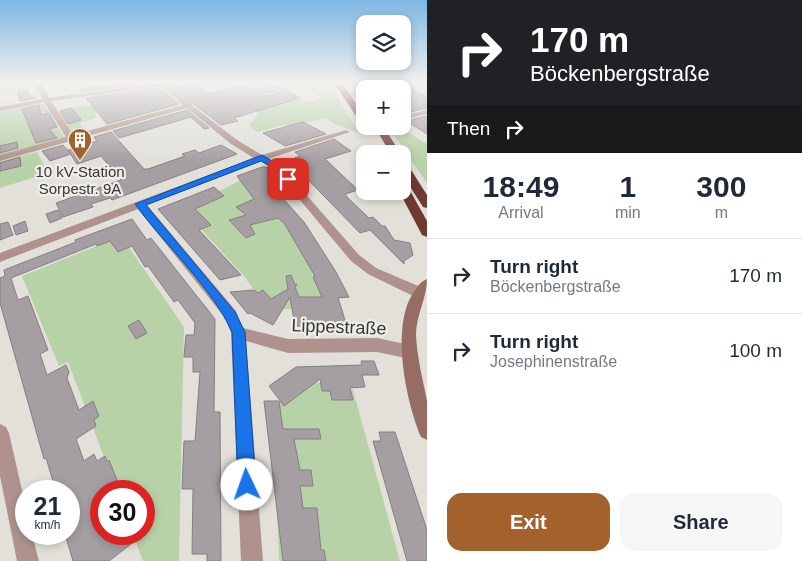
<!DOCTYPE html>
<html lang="en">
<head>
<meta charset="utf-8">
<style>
	:root { --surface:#fff; --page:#f6f6f7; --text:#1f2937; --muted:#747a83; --line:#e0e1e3; --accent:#a3622c }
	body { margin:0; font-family:Arial,sans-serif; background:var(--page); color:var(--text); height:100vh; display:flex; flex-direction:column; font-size:19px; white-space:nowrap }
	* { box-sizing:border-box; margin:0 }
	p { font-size:16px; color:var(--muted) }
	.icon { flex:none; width:28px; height:28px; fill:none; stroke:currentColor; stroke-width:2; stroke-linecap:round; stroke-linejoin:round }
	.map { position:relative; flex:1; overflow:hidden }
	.side { display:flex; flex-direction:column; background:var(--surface); width:375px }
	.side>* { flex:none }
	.banner { background:#202124; color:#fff; overflow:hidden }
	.buttons { position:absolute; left:356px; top:15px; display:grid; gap:10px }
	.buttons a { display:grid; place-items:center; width:55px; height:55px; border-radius:10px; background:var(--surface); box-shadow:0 2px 8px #0003; font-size:25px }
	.speed { position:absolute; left:15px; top:480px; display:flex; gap:10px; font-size:25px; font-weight:700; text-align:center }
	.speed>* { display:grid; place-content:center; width:65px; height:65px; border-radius:50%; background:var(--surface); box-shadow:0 2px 8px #0003; line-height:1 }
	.speed small { font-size:12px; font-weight:400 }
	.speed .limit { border:8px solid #d22; background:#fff; color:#111 }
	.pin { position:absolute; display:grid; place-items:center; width:42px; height:42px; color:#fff; margin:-21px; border-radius:10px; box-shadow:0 2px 8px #0006 }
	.me { position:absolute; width:55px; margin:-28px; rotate:357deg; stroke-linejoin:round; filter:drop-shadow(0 0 4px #0008) }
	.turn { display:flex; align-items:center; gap:18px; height:105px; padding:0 20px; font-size:22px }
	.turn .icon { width:65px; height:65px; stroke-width:2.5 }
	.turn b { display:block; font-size:35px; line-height:42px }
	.then { display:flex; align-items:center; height:48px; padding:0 20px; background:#0003; gap:10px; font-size:19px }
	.eta { display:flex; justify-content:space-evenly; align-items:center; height:85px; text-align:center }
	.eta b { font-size:30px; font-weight:700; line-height:35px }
	.button { display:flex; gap:10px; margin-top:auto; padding:10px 20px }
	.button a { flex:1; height:58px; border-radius:15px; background:var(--accent); color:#fff; font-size:20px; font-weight:700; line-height:58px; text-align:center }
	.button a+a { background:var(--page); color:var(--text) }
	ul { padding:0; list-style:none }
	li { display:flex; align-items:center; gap:15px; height:75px; padding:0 20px; border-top:1px solid var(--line) }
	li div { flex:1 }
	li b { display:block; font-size:19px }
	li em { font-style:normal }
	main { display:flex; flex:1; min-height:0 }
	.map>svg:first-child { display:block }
	.green { fill:#b8d2a8 }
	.building { fill:#a59fa3; stroke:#847f82 }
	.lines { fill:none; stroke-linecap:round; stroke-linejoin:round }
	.street { fill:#af928d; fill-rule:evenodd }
	.secondary { fill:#966c65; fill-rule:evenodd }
	.highway { fill:#713a31; fill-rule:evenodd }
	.route { fill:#1a73e8; stroke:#114b97 }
	.labels { text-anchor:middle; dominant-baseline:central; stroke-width:4.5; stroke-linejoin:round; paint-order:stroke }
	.far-poi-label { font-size:15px; fill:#373634; stroke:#efede7 }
	.street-label { font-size:18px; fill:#373634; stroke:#efede7 }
</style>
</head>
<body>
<main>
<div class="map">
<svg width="427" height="561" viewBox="0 0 427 561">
	<rect width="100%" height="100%" fill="#e2e0d9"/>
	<g class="green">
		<path d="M0,83H11V85L33,83L34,87L0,93Z"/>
		<path d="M290,83H329L359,133L332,123L326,118L288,127L284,125L257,132L249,126L258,114L253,110L300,98L307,102L323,98L304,87L299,88Z"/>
		<path d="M163,93L95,114L97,118L80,123L84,129L70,133L56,112L85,105L87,107Z"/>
		<path d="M38,103L44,104L65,138L0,155V112Z"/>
		<path d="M388,126H397L427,144V183Z"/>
		<path d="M37,152L48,173L0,188V161Z"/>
		<path d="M257,177L339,307L288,309L271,307L261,299L244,276L200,228L192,206L239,181Z"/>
		<path d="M121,236L184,327L179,561H143L133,534H144V491H117L68,362L59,366L22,276Z"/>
		<path d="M306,380L353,390L400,561H279L273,407Z"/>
	</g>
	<g class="building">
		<path d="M121,83H141L81,92L79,89Z"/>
		<path d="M174,83H179L180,86L195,83L209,93L246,85L253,90L261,88L259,91L265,96L281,92L279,89L268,86L276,84L300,98L234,118L238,121L221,125L170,86Z"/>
		<path d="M402,85L427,97V108L402,114Z"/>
		<path d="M159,88L179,104L107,124L86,98Z"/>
		<path d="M27,90L32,98H35L20,101L17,92Z"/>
		<path d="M39,105L41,115L49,113L57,127L49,129L57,138L36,143L22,109Z"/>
		<path d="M72,108L81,120L68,124L60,111Z"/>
		<path d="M187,110L209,128L204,129L191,117L119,138L113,131Z"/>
		<path d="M427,116V134L406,121Z"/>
		<path d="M303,122L326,134L285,146L263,133Z"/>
		<path d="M111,132L144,169H148L185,156L182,154L195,150L199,153L221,145L237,154L112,200L110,198L91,204L93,207L63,217L56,203L121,180L101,156L77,164L68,150L97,141L94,137Z"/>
		<path d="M334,139L351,151L325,159L358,190L345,194L348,198L369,218L373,217L382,226H385L394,240L410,243L413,255L404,261V264L370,230L360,233L289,160L300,156L295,152Z"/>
		<path d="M17,142L18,148L0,153V146Z"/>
		<path d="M63,145L71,154L50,161L42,151Z"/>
		<path d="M20,157L21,166L0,171V163Z"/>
		<path d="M262,167H266L286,190L277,192L304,222L336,272L349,297L338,298L347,326H295L290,297L273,325L250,313L248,314L230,292L254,290L258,293L263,290L271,299L288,289L286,276L291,275L295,285L297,284L295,287L299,297H322L313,277L315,276L284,223L278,218L250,225L255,234L246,238L229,220L246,215L236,207L254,199L237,176Z"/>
		<path d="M214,187L224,196L195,209L211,225L199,230L241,275L220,280L158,209Z"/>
		<path d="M58,210L62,218L50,223L46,214Z"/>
		<path d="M132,219L147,240L151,238L215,319L214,412H220L221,561H207V554H192L193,489H182L184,441H195L200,372H193V357H184L186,335H194L195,323L178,300L174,302L148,266L145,267L132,246L118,252L110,241L97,246L96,244L11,278L18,300L28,296L48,350L40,354L47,375L66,365L69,372L67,378L79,410L93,401L99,416L94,420L96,426L76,439L84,461L94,454L97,461L105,456L107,462L109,460L117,480L96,495L100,507L97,509L101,521V534H144L109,561H73L65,534H69V491H56L46,458L44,459L0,303V278L5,276L4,270L76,242L75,240Z"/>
		<path d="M25,221L28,231L16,235L13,226Z"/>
		<path d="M8,222L13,235L0,240V224Z"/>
		<path d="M139,320L147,333L136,339L128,326Z"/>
		<path d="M361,361H374L379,375H362L365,387L350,388L353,400H332L330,391H322L320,379L284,406L269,386L296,367L362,365Z"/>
		<path d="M264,401H279L283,429H319L321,439H294L300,470H311L313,486H300L303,508H317L321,550H324L326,561H283Z"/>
		<path d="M379,432H395L427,530V561H407L373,441H381Z"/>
	</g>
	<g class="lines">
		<g class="street">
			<path d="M35,83H41L49,98L155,83H172L166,85L192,104L193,106L237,140L262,155L346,130L350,132L268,159L281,166L359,255L376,268L423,288L424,292L423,296H413L368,274L351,261L275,170L261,161L147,205L236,311L243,328L288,339L377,338L410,345L415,347L417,352L415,357L410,359L377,352L288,353L246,341L263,561H241L231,333L225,318L138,209L0,262V253L254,158L231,144L187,108L0,161V155L66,137L44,102L0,111V107L42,99ZM160,86L183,105L73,135L51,101Z"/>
			<path d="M264,87L279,91L265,94L261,91Z"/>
			<path d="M427,110V114L402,120V116Z"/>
			<path d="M0,424L6,427L9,433L26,508V534H32L39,561H17L0,476Z"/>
		</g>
		<path class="secondary" d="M427,279C427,298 416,315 416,335C417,358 423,379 427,401C427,413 427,427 427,440L421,437C406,401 389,322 416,289C419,284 422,281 427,279Z"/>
		<g class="highway">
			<path d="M334,83H342L365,117V126L362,125Z"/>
			<path d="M374,126H383L401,154H391Z"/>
			<path d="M402,161L406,162L427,195V208L423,207L402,174Z"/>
			<path d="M402,184L408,187L427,221V237L422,235L399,191H402Z"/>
		</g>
	</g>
	<linearGradient id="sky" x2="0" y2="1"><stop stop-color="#7eb6e4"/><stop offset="0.51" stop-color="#f2f1ee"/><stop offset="1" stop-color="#f2f1ee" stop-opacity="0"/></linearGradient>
	<rect width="427" height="162" fill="url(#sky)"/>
	<path class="route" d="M262,155L281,166L291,177V181H285L275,169L261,161L146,205L235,312L245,332L256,485L253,491L247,493L241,491L238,485L232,332C213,289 164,244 135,204Z"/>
	<defs>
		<g id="building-pin" transform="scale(1.25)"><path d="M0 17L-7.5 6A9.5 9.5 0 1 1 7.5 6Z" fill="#a3622c" stroke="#efede7"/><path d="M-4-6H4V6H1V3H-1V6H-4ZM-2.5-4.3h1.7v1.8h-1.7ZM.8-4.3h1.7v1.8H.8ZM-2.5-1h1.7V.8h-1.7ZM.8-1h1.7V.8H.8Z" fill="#fff"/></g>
	</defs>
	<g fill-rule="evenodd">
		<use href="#building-pin" x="80" y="140"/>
	</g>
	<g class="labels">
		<g class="far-poi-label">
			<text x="80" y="171">10 kV-Station<tspan x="80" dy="17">Sorpestr. 9A</tspan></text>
		</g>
		<g class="street-label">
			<text transform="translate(339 327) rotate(2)">Lippestraße</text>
		</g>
	</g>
</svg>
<div class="buttons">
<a><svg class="icon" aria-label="layers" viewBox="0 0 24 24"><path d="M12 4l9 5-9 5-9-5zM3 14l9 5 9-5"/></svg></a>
<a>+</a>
<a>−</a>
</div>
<div class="speed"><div>21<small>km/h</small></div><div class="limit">30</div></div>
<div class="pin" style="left:288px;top:179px;background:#d93025"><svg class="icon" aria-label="arrive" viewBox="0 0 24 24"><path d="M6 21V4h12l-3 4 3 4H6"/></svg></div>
<svg class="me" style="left:247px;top:485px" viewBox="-20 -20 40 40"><circle r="19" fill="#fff"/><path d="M0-13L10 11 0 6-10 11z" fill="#1a73e8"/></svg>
</div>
<section class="side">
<div class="banner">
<div class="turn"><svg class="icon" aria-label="right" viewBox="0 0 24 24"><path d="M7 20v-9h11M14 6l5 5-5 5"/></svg><div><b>170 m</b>Böckenbergstraße</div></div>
<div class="then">Then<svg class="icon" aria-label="right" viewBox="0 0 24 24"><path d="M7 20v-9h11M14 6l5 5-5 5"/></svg></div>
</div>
<div class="eta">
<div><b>18:49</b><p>Arrival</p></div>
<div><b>1</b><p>min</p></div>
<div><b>300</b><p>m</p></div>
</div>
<ul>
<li><svg class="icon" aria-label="right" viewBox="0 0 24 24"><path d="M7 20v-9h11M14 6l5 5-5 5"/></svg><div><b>Turn right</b><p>Böckenbergstraße</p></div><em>170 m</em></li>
<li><svg class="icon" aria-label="right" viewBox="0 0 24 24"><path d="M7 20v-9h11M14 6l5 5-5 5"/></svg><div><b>Turn right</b><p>Josephinenstraße</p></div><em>100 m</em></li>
</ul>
<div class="button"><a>Exit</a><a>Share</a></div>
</section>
</main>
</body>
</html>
